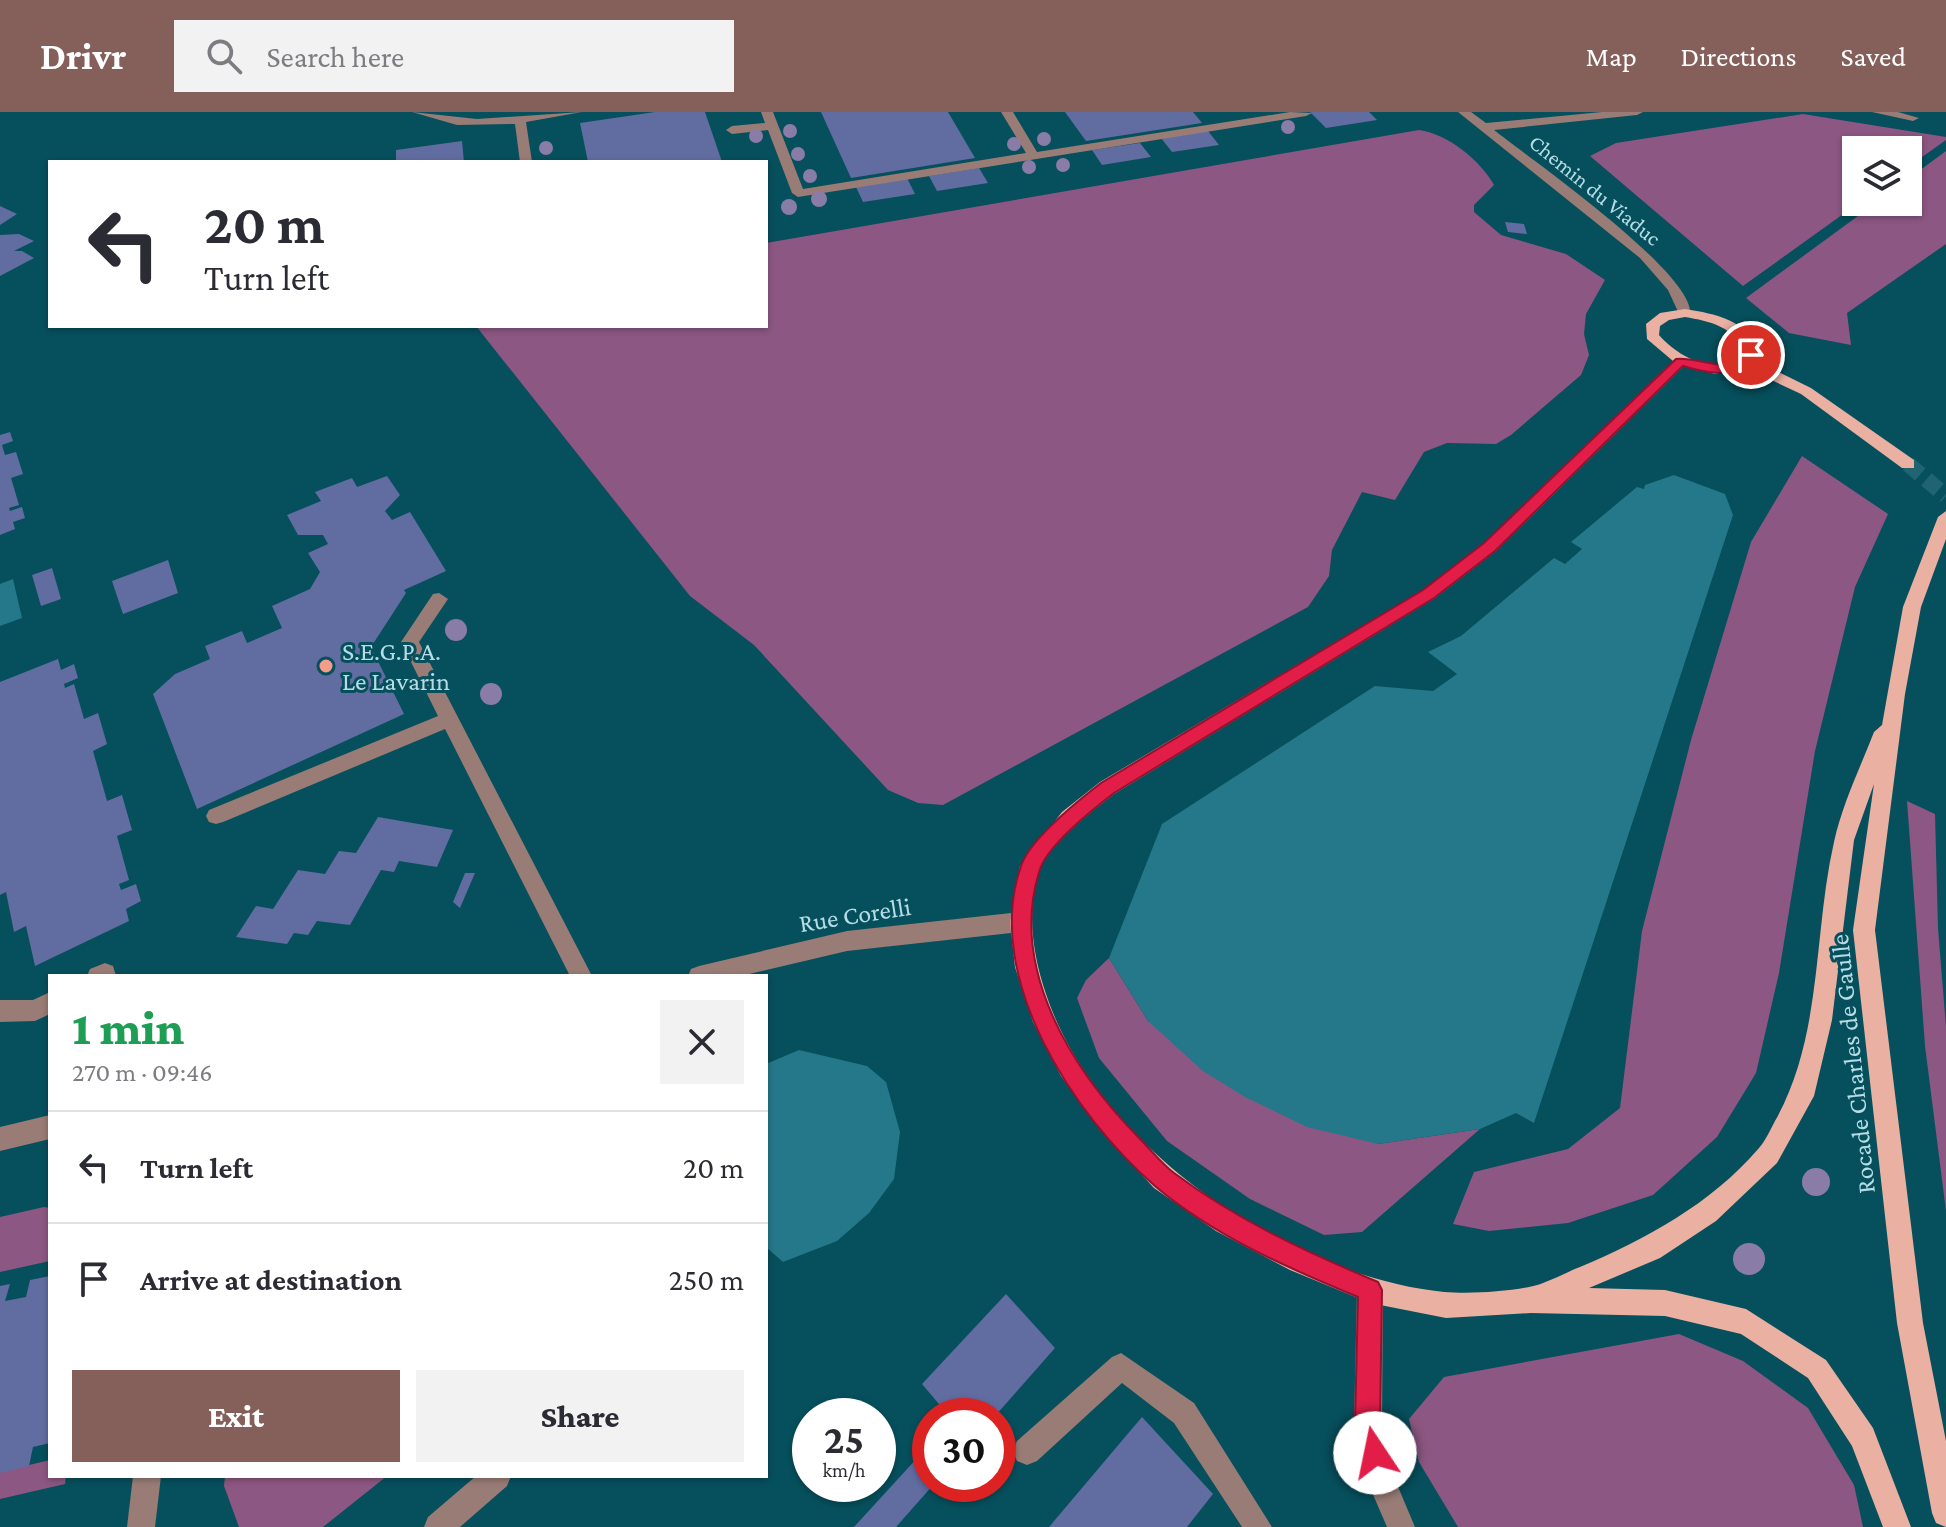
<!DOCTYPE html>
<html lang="en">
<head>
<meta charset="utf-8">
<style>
	:root { --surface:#fff; --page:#f2f2f3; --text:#2b2b33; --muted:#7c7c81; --line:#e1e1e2; --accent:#855f5a }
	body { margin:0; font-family:"Crimson Pro",serif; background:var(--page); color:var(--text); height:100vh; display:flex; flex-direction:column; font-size:30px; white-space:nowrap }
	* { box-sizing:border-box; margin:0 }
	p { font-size:26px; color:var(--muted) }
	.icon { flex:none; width:44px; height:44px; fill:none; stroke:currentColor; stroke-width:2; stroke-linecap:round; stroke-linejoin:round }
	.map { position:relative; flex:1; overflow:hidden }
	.drawer { position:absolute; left:48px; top:862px; width:720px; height:504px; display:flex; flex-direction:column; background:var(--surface); border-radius:0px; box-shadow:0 2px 6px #0004 }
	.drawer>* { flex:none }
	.banner { position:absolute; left:48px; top:48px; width:720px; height:168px; border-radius:0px; box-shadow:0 2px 6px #0004; background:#fff; color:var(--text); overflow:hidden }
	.buttons { position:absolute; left:1842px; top:24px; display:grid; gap:16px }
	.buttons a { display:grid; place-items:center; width:80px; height:80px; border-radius:0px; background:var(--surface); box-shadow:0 2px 6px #0004; font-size:40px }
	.speed { position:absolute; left:792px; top:1286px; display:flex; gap:16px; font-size:40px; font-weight:700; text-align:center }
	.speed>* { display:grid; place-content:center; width:104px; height:104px; border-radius:50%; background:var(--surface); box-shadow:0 2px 6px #0004; line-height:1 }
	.speed small { font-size:20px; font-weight:400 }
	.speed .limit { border:12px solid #d22; background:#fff; color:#111 }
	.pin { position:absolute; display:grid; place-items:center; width:68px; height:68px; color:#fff; margin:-34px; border:4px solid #fff; border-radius:50%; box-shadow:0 2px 8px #0007 }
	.me { position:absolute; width:88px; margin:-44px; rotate:349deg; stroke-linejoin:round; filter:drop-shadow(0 0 6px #0008) }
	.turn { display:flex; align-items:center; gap:28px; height:168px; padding:0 24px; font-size:36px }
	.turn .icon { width:104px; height:104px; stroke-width:2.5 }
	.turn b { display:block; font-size:56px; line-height:68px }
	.round { display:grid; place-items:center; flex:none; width:84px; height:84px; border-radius:0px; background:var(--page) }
	.summary { display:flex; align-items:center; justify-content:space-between; height:136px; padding:0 24px }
	h1 { font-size:48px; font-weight:800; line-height:60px; color:#1e9e55 }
	.button { display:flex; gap:16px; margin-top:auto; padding:16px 24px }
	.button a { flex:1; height:92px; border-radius:0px; background:var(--accent); color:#fff; font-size:32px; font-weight:800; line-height:92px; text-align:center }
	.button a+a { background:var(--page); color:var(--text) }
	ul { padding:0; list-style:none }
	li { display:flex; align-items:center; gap:24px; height:112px; padding:0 24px; border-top:2px solid var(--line) }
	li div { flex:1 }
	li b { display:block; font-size:30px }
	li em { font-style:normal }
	header { display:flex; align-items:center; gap:48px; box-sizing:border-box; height:112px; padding:0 40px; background:var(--accent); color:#fff }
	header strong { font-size:38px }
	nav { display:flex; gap:44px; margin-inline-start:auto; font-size:28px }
	.search { width:560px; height:72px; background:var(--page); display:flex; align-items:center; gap:20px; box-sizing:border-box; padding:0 28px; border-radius:0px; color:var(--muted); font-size:30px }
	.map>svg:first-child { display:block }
	.green { fill:#8c5782 }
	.water { fill:#247889 }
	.building { fill:#616ca1 }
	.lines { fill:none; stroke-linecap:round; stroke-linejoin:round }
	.major-tunnel { stroke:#206471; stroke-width:16; stroke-dasharray:16 8; stroke-linecap:butt }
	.minor { fill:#997c75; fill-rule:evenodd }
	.major { fill:#eab0a2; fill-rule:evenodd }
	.tree { fill:#897ca7 }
	.route { fill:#e11d48; stroke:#92132f; stroke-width:2 }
	.poi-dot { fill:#f49e89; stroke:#064f5c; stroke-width:3 }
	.labels { text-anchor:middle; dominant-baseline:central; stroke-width:6; stroke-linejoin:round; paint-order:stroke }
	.far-street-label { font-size:22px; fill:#b6dce5; stroke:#064f5c }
	.poi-label { font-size:26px; fill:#b6dce5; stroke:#064f5c; text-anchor:start }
	.street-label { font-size:26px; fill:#b6dce5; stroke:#064f5c }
</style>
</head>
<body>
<header>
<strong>Drivr</strong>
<div class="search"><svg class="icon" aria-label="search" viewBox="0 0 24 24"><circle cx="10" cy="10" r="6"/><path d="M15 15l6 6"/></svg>Search here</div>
<nav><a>Map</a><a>Directions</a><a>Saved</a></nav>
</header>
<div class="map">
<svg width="1946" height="1415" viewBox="0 0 1946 1415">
	<rect width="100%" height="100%" fill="#064f5c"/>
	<g class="green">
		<path d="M1803,2L1946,25V28L1908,55V38H1856V90H1860L1743,174L1590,44L1616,31Z"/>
		<path d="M1419,18C1448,22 1480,48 1494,73L1474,93V100L1501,123L1566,142L1605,168L1586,202L1584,222L1589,243L1581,263L1511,323L1496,332L1447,331L1424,340L1395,388L1362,380L1332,438L1329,464L1308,495L943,693L918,691L888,678L754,533L690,484L476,214H766V131Z"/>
		<path d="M1946,39V132L1847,201L1851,233L1789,221L1746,186L1877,90H1908V67Z"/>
		<path d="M1802,344L1888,402L1855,475L1815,639L1779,861L1756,961L1717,1025L1653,1083L1568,1111L1489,1119L1453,1112L1474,1060L1568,1037L1620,996L1642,819L1691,628L1751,430Z"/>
		<path d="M1907,689L1935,702L1938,816L1946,915V1099L1925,934Z"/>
		<path d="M1109,846L1148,909L1378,1032L1480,1017L1362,1120L1324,1123L1250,1087L1167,1029L1099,946L1077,886L1086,868Z"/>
		<path d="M44,1095L50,1096V1149L0,1160V1105Z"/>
		<path d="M1679,1222L1743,1249L1808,1296L1854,1373L1863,1415H1458L1419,1350L1409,1307L1444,1265Z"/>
		<path d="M50,1348V1364H66L65,1372L0,1387V1360Z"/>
		<path d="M225,1364H387L323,1415H239L224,1374Z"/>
	</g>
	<g class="water">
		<path d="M1674,363L1725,382L1733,403L1534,1011L1516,1001L1480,1017L1378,1032L1307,1015L1245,985L1203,959L1148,909L1109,846L1162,712L1375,574L1433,579L1457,562L1428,540L1461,524L1554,446L1565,452L1582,437L1571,430L1637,375L1644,377L1645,373Z"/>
		<path d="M13,467L22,506L0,514V472Z"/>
		<path d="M799,938L867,954L886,970L900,1020L894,1067L869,1101L837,1129L783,1150L766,1135V952Z"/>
	</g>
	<g class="building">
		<path d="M655,0H705L722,50H588L580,11Z"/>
		<path d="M821,0H948L975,46L851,66Z"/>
		<path d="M1065,0H1193L1202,11L1086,29Z"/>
		<path d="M1310,0H1369L1377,8L1326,16Z"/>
		<path d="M1208,19L1219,33L1172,40L1161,26Z"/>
		<path d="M462,29L464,50H396V38Z"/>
		<path d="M1140,31L1151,45L1102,53L1092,38Z"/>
		<path d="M979,56L988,71L937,79L929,64Z"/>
		<path d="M907,66L915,82L863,90L856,75Z"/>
		<path d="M0,94L17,102L0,113Z"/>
		<path d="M1505,110L1524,112L1527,122L1508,120Z"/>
		<path d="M19,122L34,129L14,139H22L34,146L0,164V123Z"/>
		<path d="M10,320L13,329L2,333L5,343L16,340L23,362L11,366L19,393L9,396L10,399L22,395L25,406L13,410L15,417L0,423V323Z"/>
		<path d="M387,364L400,383L385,399L392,408L410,400L446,459L404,478L406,481L371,535L404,602L197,697L153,582L175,562L210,547L205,534L242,519L247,531L282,516L272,494L310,477L320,460L308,441L328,432L323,423H298L287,403L321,389L315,380L352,366L357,375Z"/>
		<path d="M168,448L178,481L123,502L112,469Z"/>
		<path d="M52,456L61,487L41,494L32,463Z"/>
		<path d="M58,547L61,558L74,552L78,566L64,572L65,576L74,572L84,607L98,601L107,632L93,639L107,689L122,683L132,718L117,724L129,768L119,772L121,778L136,772L141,789L126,797L129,809L35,854L26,814L14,820L6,780L0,783V570Z"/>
		<path d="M378,705L453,718L437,755L399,749L394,760L381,758L350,813L317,809L308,823L294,821L287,832L236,825L256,794L273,797L298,758L325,762L339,739L356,741Z"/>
		<path d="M465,761H475L460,796L453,790Z"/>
		<path d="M50,1164V1331L33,1335L29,1354L0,1361V1174L10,1172L5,1189L26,1185L30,1168Z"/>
		<path d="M1006,1182L1055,1236L995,1304H949L922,1272Z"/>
		<path d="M1142,1305L1213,1382L1187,1415H1049Z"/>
		<path d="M930,1332V1372H934L896,1415H854Z"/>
	</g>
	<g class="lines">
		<path class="major-tunnel" d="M1908,352L1946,384"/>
		<g class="minor">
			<path d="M412,0L477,7L582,0L526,10L532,50H520L515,12L457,13Z"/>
			<path d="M761,0H773L803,77L1026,41L1001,0H1013L1037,40L1290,0L1312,1L1306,4L798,85L792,81L768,18L732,22L726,18L732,14L765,11Z"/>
			<path d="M1458,0H1471L1486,11L1602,0H1643L1637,3L1494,18C1528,45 1699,164 1690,204H1680L1668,178L1640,146Z"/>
			<path d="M1872,0H1898L1919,6L1913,9Z"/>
			<path d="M439,481L448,487L419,530L592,864H570L445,617L223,710L216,712L209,710L206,704L209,698L438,604L401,530L433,482Z"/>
			<path d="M1021,800L1029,803L1032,810L1029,817L1021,820L847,839L741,864H688L691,857L699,854L847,819Z"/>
			<path d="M105,851L113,854L116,864H87L90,857Z"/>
			<path d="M50,880V902L35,909L0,910V888H33Z"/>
			<path d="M50,1003V1027L0,1039V1015Z"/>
			<path d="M1370,1165L1379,1169L1383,1178L1382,1311L1396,1370L1415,1415H1387L1368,1371L1354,1311L1357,1178L1361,1169Z"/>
			<path d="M1121,1241L1194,1291L1272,1415H1242L1174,1311L1122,1271L1037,1349L1027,1353L1017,1349L1013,1339L1017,1329L1112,1245Z"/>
			<path d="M133,1364H161L155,1415H127Z"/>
			<path d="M476,1364H511L507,1374L460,1415H424L428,1405Z"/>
		</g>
		<path class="major" d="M1685,197C1716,202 1750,208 1758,243L1754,248L1811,276L1914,348V356H1902L1801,282L1746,256L1715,262L1684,254L1496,439L1435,486L1114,682C1092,699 1048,733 1039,760C1026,799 1033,844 1046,882C1096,1034 1288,1164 1444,1180C1469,1182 1504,1180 1529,1175C1546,1172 1564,1161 1580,1155C1646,1127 1711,1092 1759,1036C1766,1028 1770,1018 1775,1009C1823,924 1813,822 1834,730C1842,693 1860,656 1874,620L1882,613L1903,495L1938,405L1946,399V427L1921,495L1905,582L1875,818L1923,1211L1946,1329V1415L1936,1411L1932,1401L1897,1211L1853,818L1874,672L1854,728L1832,908L1814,984L1777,1051L1716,1109L1660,1146L1589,1176L1665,1178L1746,1197L1826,1248L1873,1316L1911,1415H1883L1852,1334L1808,1266L1741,1222L1665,1204L1531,1201L1446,1206L1370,1191L1290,1158L1216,1119L1154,1076L1101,1019L1061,964L1033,910L1015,855L1010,810L1020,754L1062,700L1100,670L1423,478L1484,431L1673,249L1647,227L1646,212L1660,201ZM1685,205C1709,209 1737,215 1744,242C1718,266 1679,246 1659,223L1660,214L1669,208Z"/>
	</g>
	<g class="tree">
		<circle cx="1288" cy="15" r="7"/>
		<circle cx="790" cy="19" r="7"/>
		<circle cx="756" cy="24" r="7"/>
		<circle cx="1044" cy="27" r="7"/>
		<circle cx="1014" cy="32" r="7"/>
		<circle cx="546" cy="36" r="7"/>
		<circle cx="798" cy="42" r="7"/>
		<circle cx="1063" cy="53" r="7"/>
		<circle cx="1029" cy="55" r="7"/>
		<circle cx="810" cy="64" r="7"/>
		<circle cx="819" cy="87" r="8"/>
		<circle cx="789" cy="95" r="8"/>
		<circle cx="456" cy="518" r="11"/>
		<circle cx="491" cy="582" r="11"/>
		<circle cx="1816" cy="1070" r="14"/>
		<circle cx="1749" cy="1147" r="16"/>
	</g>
	<path class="route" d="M1746,240L1757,243C1740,268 1709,262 1683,254L1495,439L1434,486L1114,681C1092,698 1046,734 1039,760C1009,859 1073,959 1140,1027C1151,1038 1162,1052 1174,1061C1237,1108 1306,1140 1378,1170L1382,1178L1380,1311L1388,1341L1384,1350L1375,1353L1366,1350L1355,1311L1358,1185C1288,1156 1214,1124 1155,1074C1074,1004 982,865 1021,754C1030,727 1079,688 1101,671L1423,478L1484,431L1676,247C1699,244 1729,265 1746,240Z"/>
	<circle class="poi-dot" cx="326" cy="554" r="8"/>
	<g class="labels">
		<g class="far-street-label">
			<text transform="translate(1595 78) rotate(39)">Chemin du Viaduc</text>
		</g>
		<g class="poi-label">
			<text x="342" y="539">S.E.G.P.A.<tspan x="342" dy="30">Le Lavarin</tspan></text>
		</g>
		<g class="street-label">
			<text transform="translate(855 803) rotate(-9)">Rue Corelli</text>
			<text transform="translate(1853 952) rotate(-96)">Rocade Charles de Gaulle</text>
		</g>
	</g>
</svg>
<div class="buttons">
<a><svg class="icon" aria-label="layers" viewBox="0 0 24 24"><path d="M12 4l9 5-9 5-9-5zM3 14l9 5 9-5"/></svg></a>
</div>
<div class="speed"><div>25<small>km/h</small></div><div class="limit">30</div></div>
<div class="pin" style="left:1751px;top:243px;background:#d93025"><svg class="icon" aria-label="arrive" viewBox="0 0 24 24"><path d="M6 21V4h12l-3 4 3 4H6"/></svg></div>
<svg class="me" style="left:1375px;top:1341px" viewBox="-20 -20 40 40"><circle r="19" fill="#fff"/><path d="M0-13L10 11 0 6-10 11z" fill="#e11d48"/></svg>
<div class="banner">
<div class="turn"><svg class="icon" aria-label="left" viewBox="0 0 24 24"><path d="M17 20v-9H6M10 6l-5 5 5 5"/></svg><div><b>20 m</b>Turn left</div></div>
</div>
<section class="drawer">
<div class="summary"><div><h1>1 min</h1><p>270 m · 09:46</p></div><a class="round"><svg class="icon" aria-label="close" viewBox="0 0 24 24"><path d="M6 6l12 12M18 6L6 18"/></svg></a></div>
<ul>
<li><svg class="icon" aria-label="left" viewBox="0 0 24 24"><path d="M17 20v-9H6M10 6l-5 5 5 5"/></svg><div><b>Turn left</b></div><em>20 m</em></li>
<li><svg class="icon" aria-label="arrive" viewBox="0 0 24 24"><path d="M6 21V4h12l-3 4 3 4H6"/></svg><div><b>Arrive at destination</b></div><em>250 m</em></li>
</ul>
<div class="button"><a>Exit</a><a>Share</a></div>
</section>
</div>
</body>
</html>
